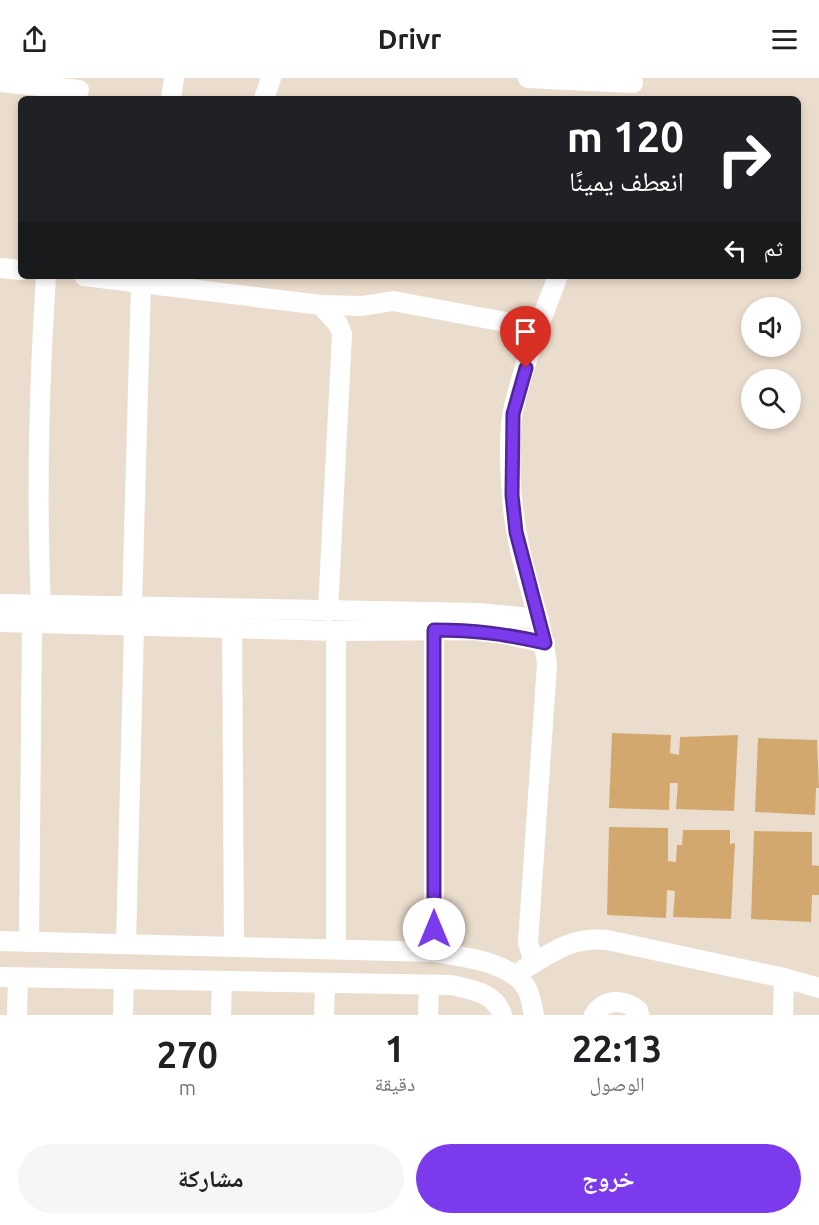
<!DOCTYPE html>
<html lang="ar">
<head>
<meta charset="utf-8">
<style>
	:root { --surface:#fff; --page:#f6f6f6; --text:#202124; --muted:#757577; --accent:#7c3aed }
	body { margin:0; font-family:Ubuntu,"Noto Naskh Arabic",sans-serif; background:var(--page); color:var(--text); direction:rtl; height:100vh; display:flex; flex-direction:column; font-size:22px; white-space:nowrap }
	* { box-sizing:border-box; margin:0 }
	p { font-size:20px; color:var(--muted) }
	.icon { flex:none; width:33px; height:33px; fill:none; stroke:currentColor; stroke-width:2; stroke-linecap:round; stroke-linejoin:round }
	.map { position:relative; height:937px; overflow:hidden; direction:ltr }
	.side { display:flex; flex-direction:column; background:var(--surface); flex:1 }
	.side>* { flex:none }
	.top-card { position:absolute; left:18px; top:18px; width:783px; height:183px; border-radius:9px; box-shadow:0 3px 9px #0003; direction:rtl; background:#202124; color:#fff; overflow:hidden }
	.fabs { position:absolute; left:741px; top:219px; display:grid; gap:12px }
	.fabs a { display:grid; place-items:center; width:60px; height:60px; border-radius:50%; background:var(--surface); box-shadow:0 3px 9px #0003; font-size:30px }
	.pin { position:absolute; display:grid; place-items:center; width:51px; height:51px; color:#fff; margin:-62px -26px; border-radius:50% 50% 50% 0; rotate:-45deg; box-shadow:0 0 6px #0007 }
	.pin .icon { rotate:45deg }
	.me { position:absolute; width:66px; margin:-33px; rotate:0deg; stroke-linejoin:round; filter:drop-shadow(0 0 4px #0008) }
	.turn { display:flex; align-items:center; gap:21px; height:126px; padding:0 18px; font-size:27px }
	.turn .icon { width:78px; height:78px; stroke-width:2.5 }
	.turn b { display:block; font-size:42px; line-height:51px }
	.then { display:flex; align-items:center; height:57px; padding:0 18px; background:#0003; gap:12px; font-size:22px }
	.eta { display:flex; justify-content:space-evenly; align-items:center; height:102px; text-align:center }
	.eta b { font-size:36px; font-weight:700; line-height:42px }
	.cta { display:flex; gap:12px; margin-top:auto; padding:12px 18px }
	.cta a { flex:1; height:69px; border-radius:36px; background:var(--accent); color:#fff; font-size:24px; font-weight:700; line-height:69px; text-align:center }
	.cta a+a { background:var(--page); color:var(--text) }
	header { display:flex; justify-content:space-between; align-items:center; height:78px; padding:0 18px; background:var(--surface); font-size:27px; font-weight:700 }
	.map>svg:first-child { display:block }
	.building { fill:#d3a86f }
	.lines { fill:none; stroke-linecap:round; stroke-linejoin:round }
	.minor { stroke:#fff; stroke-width:20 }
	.route-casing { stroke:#51269a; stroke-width:15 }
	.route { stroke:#7c3aed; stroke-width:10 }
</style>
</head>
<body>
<header><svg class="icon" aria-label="menu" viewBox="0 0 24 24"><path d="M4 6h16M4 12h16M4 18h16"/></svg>Drivr<svg class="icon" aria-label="share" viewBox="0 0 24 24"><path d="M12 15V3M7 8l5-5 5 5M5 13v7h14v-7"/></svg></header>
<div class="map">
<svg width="819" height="937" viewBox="0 0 819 937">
	<rect width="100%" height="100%" fill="#ebddcd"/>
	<g class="building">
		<path d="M612,655L671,657L670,675L679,677L680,659L738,657L734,733L676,731L678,705H670L669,732L609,730Z"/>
		<path d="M758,660L817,662L819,710H816L815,737L755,734Z"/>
		<path d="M609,749L668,750V783L676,784L677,767H682L683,752H730V766L735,765L731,841L673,839L675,813L667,812L666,840L607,837Z"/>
		<path d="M754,753L812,754V787L819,788V817H812L811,844L751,841Z"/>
	</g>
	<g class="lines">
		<g class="minor">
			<path d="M528,0L633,5"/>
			<path d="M0,4L79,12"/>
			<path d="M171,21L174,0"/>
			<path d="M264,21L271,0"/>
			<path d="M0,190L21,192"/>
			<path d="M84,198L321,227L362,228L393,223L537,250"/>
			<path d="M321,227L338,246L342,256L328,533"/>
			<path d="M0,526L479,535L539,541"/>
			<path d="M41,527C36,417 39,308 46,198"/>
			<path d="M132,529L141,205"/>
			<path d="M232,537L234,869"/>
			<path d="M0,544L336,553L473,552L505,556L545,565"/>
			<path d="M434,552V874"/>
			<path d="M0,863L434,874C462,879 509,883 526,909C531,917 532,929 534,937"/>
			<path d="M29,864L32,545"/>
			<path d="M126,866L134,548"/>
			<path d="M336,871V553"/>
			<path d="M534,885L528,865L547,586C542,542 525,501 517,457C511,427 507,362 513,333C523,287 541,242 558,198"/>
			<path d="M524,891C554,873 571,859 607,862L784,900L819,910"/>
			<path d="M0,899L451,907C472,912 495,914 502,937"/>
			<path d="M17,937L18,900"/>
			<path d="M123,937L124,901"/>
			<path d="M221,937L222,903"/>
			<path d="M324,937L325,905"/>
			<path d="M428,937L429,907"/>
			<path d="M594,937C605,920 624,921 638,932L639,937"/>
			<path d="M783,937L784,900"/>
		</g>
	</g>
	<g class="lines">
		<g class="route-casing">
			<path id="route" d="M434,851V552C475,552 505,556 545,565L516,454L512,417L513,336L526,290"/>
		</g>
		<use href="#route" class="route"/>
	</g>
</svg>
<div class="fabs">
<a><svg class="icon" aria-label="sound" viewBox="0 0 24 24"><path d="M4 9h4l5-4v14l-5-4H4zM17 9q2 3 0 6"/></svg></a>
<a><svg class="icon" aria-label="search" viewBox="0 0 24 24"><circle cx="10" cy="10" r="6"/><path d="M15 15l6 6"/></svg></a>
</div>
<div class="pin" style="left:526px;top:290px;background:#d93025"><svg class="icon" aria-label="arrive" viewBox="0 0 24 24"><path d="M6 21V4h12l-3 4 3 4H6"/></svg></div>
<svg class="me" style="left:434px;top:851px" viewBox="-20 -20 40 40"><circle r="19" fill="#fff"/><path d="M0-13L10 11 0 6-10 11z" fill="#7c3aed"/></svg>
<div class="top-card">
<div class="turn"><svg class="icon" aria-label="right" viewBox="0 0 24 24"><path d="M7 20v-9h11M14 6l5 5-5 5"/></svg><div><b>120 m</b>انعطف يمينًا</div></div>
<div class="then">ثم<svg class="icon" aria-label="left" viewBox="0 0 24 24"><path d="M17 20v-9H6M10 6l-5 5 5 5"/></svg></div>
</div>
</div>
<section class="side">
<div class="eta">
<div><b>22:13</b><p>الوصول</p></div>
<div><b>1</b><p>دقيقة</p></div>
<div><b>270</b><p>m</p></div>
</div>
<div class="cta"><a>خروج</a><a>مشاركة</a></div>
</section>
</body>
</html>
